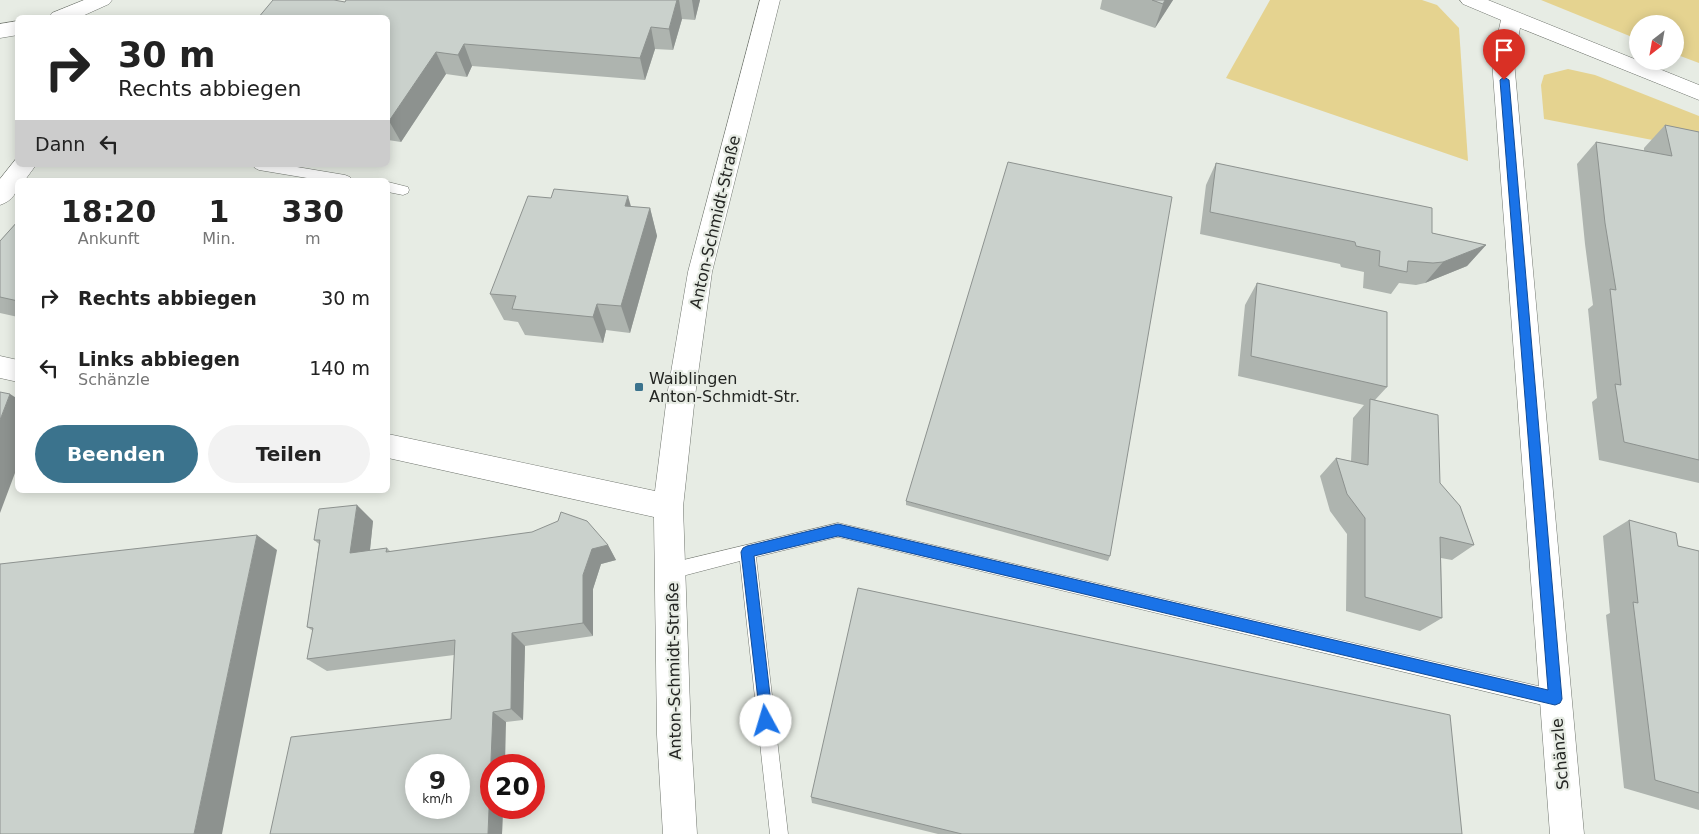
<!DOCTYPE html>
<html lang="de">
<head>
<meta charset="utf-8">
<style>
	:root { --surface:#fff; --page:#f2f2f2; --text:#222; --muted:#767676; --accent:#3b738d }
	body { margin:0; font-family:"DejaVu Sans",sans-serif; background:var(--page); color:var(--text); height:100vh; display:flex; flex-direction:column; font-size:19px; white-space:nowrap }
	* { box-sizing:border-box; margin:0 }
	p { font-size:16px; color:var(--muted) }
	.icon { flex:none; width:28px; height:28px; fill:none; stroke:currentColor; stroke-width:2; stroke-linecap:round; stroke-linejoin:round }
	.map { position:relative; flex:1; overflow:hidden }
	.drawer { position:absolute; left:15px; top:178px; width:375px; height:315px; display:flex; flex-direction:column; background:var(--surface); border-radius:8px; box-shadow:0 2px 12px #0003 }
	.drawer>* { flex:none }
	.hud { position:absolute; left:15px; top:15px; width:375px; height:152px; border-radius:8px; box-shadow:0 2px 12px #0003; background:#fff; color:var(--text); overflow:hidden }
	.needle { width:32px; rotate:211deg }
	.tools { position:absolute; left:1629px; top:15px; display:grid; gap:10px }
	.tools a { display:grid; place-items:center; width:55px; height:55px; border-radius:50%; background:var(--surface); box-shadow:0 2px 12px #0003; font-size:25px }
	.speed { position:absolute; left:405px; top:754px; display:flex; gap:10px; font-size:25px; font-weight:700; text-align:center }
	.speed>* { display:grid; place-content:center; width:65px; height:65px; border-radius:50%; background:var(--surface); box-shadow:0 2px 12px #0003; line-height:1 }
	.speed small { font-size:12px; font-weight:400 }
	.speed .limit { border:8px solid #d22; background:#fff; color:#111 }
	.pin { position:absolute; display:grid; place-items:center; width:42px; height:42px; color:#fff; margin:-51px -21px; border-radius:50% 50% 50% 0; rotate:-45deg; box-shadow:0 0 5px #0007 }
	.pin .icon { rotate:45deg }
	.me { position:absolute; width:55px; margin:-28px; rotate:354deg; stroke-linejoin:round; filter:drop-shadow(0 0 4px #0008) }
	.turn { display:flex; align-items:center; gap:18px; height:105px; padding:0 20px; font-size:22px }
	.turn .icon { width:65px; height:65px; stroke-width:2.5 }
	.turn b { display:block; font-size:35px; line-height:42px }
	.then { display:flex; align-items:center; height:48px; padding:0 20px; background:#0003; gap:10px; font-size:19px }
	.eta { display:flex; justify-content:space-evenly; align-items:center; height:85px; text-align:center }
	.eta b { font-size:30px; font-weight:800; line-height:35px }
	.button { display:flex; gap:10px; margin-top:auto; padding:10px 20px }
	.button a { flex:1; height:58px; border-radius:30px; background:var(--accent); color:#fff; font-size:20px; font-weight:800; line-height:58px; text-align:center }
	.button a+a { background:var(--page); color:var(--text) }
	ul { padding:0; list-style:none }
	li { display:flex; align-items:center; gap:15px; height:70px; padding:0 20px }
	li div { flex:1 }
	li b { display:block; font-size:19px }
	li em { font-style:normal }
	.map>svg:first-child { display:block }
	.green { fill:#e5d390 }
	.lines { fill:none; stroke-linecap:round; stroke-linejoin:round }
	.lane-casing { stroke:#71766f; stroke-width:1 }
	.street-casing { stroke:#71766f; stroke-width:1 }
	.lane { fill:#fff; fill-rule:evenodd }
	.street { fill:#fff; fill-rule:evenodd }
	.wall { fill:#aeb4af }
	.shaded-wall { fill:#8d928f }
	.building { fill:#cad1cc; stroke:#8d928f; fill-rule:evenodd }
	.route { fill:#1a73e8; stroke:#114b97 }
	.poi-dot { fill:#3b738d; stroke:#e7ece4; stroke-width:2 }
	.labels { text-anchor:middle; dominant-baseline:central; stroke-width:4.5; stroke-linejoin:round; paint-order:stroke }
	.street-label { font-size:16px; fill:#242623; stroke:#e7ece4 }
	.poi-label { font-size:16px; fill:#242623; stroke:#e7ece4; text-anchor:start }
</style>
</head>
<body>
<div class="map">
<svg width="1699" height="834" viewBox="0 0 1699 834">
	<rect width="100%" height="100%" fill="#e7ece4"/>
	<g class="green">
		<path d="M1270,0H1422L1437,5L1459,28L1468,161L1226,78Z"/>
		<path d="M1541,0H1699V63L1675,54V24H1638L1637,39Z"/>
		<path d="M1568,69L1595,75L1699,116V149L1544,119L1541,85L1544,75Z"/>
	</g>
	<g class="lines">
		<g class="lane-casing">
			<g id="lane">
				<path d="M253,165H285L345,175L350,177L351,180H319L259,170L255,168Z"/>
				<path d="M388,182L408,187L409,190L408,193L403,195L388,192Z"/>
				<path d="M838,523L1555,690L1561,693L1564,699L1561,705L1555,708L838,537L756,557L788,834H770L740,561L671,579L665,576L663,571L665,566L671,563Z"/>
			</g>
		</g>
		<g class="street-casing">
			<g id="street">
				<path d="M84,0H112L109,4L78,18H49L52,13Z"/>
				<path d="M760,0H780L712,272L695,396L683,507L691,735L697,834H663L657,735L654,517L388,458V434L655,491L667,396L688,272Z"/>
				<path d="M1460,0H1488L1699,85V100L1520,28L1514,61L1584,834H1550L1492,61L1501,20L1463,4Z"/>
				<path d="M18,21V35L0,38V24Z"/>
				<path d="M16,159H18V165H36L25,180H18C18,193 12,201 0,205V179Z"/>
				<path d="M0,356L18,360V382L0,378Z"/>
			</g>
		</g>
		<use href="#lane" class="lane"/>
		<use href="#street" class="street"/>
	</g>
	<g class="wall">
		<path d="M346,0H700L695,20L682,19L673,50L655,49L645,80L472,66L467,77L446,74L401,142L388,140V18L345,2Z"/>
		<path d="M1102,0H1173L1155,28L1100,9Z"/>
		<path d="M1665,125L1699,132V483L1599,460L1592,402L1597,398L1588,309L1593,305L1585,244L1577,164L1596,142L1644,151V148Z"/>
		<path d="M1216,163L1432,233L1486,245L1467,266L1425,283L1416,285L1399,283L1391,294L1363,288L1364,272L1341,267L1340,264L1200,234L1206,185Z"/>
		<path d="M631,207L650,208L657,236L630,333L606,330L603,343L525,335L518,322L504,320L490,294Z"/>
		<path d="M18,221V317L0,313V241Z"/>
		<path d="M1257,283L1387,387L1375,400L1440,483L1474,545L1452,560L1441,558L1442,618L1420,631L1346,611L1347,534L1330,511L1320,476L1336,458L1351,461L1353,418L1364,405L1238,376L1245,305Z"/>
		<path d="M906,501L1110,556L1108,561L906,505Z"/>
		<path d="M1629,520L1678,546L1699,551V810L1624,788L1606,615L1610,613L1603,536Z"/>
		<path d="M373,521L370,550L387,548L390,551L608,545L616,560L601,564L593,589V636L525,646L523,720L506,722L491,808H503L502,834H270L451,719L454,655L327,671L307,659L313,631L307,627L319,544L314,540Z"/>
		<path d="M811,797L1462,834H938L812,803Z"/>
	</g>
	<g class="shaded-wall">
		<path d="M677,0H679L682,19L673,50L669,29Z"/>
		<path d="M692,0H700L695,20Z"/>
		<path d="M1165,0H1173L1155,28L1163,4Z"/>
		<path d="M651,27L655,49L645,80L640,58Z"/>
		<path d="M464,44L472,66L467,77L458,55Z"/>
		<path d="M436,52L446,74L401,142L389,121Z"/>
		<path d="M628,196L636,224L625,206Z"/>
		<path d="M650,208L657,236L630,333L621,306Z"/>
		<path d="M1486,245L1467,266L1425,283L1443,262Z"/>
		<path d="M597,304L606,330L603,343L593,317Z"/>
		<path d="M10,394L18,399V465L0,513V420Z"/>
		<path d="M357,505L373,521L368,568L350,553Z"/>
		<path d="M257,535L277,550L222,834H194Z"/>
		<path d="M608,545L616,560L601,564L593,589V636L583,623V575L592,549Z"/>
		<path d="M512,633L525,646L523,720L511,709Z"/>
		<path d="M493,712L506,722L505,765H491V808H503L502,834H488Z"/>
	</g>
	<g class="building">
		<path d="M273,0H334L345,2L346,0H677L669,29L651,27L640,58L464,44L458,55L436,52L389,121L388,120V18H258Z"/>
		<path d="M1152,0H1165L1163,4Z"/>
		<path d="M1665,125L1699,132V460L1624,442L1615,384L1621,385L1610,289L1616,290L1605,223L1596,142L1672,156Z"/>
		<path d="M1008,162L1172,197L1110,556L906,501Z"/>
		<path d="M1216,163L1432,208V233L1486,245L1443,262L1433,263L1408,261L1407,272L1379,266L1380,251L1356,246L1355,242L1210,212Z"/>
		<path d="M554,189L628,196L625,206L650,208L621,306L597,304L593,317L512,309L516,296L490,294L528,196L551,198Z"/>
		<path d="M18,221V301L0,297V241Z"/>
		<path d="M1257,283L1387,312V387L1251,356Z"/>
		<path d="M0,392L10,394L0,420Z"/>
		<path d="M1370,399L1438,415L1440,483L1460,506L1474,545L1440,537L1442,618L1365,597V518L1347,494L1336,458L1368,465Z"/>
		<path d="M357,505L350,553L387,548L386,552L532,532L558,521L561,512L587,521L608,545L592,549L583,575V623L512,633L511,709L493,712L488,834H270L291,737L451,719L455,640L307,659L313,628L307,627L320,540H314L319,509ZM416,765H459V808H416Z"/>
		<path d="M1629,520L1676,533L1678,546L1699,551V793L1655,780L1633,602L1638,603Z"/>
		<path d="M257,535L194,834H0V564Z"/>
		<path d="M858,588L1450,715L1462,834H962L811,797Z"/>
	</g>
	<path class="route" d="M1504,77L1509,80L1562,699L1560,703L1555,705L838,536L754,556L773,721L771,726L766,728L761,726L741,552L743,548L747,546L838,524L1548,690L1500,80Z"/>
	<rect class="poi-dot" x="634" y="382" width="10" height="10" rx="2.5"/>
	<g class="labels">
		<g class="street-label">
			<text transform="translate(715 222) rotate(-77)">Anton-Schmidt-Straße</text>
			<text transform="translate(674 671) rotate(-91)">Anton-Schmidt-Straße</text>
			<text transform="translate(1560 754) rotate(-95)">Schänzle</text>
		</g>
		<g class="poi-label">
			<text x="649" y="378">Waiblingen<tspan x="649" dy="18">Anton-Schmidt-Str.</tspan></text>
		</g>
	</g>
</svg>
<div class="tools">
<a><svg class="needle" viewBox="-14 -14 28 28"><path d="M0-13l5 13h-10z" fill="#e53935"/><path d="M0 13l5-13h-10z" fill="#767676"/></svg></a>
</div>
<div class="speed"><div>9<small>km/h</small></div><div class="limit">20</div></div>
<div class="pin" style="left:1504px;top:80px;background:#d93025"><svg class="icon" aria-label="arrive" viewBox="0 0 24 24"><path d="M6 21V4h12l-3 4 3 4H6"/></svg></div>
<svg class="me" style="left:766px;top:721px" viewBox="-20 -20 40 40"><circle r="19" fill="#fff"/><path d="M0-13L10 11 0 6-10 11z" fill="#1a73e8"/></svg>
<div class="hud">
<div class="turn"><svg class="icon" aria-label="right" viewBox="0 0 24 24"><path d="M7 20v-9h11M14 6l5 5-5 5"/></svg><div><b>30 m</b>Rechts abbiegen</div></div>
<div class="then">Dann<svg class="icon" aria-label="left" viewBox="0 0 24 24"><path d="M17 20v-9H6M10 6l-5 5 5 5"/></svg></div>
</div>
<section class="drawer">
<div class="eta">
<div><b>18:20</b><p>Ankunft</p></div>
<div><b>1</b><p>Min.</p></div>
<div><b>330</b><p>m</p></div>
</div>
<ul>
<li><svg class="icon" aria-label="right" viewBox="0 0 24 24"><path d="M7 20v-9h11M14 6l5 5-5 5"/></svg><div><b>Rechts abbiegen</b></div><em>30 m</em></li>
<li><svg class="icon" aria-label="left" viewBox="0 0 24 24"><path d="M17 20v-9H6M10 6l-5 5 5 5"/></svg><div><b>Links abbiegen</b><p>Schänzle</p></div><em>140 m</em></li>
</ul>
<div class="button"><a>Beenden</a><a>Teilen</a></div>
</section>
</div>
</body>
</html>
